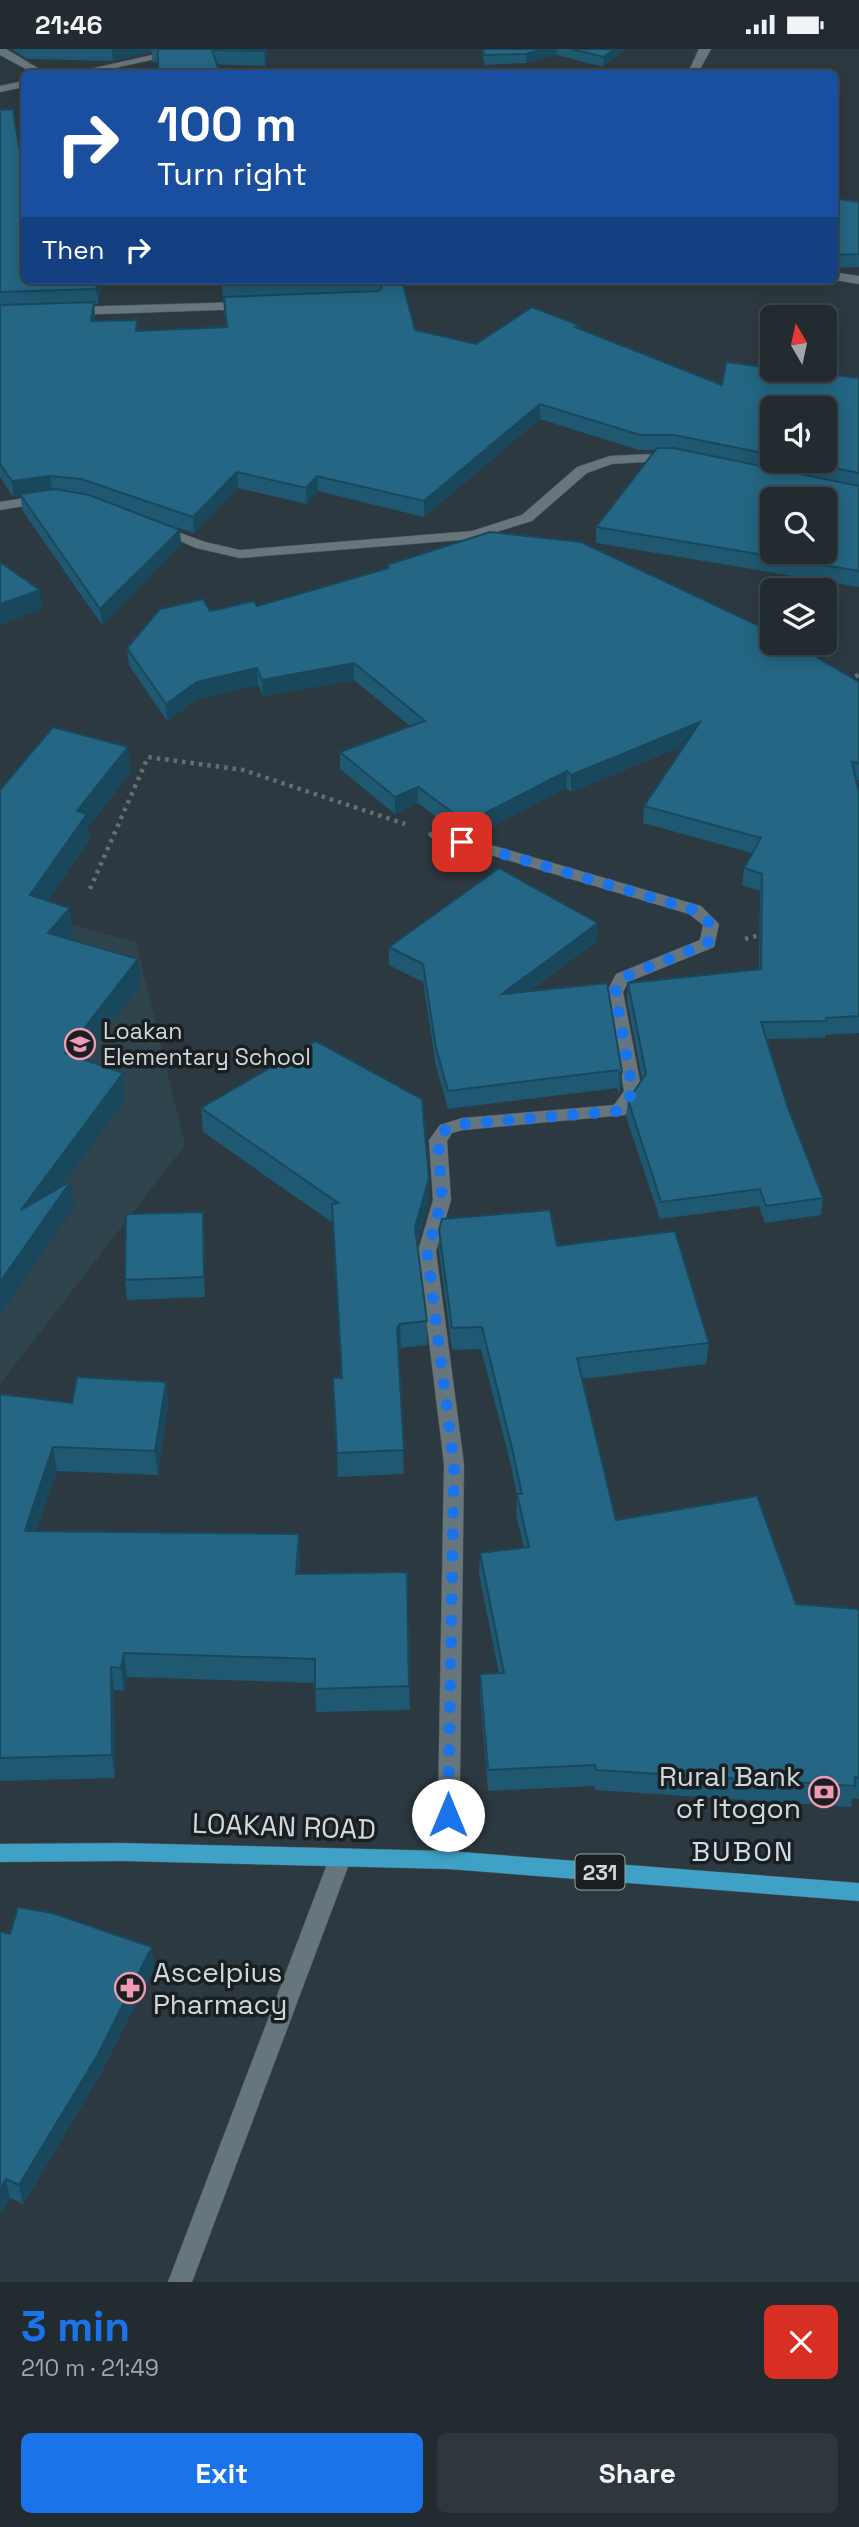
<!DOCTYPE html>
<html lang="en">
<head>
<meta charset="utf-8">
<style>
	:root { --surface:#222b30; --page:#2e373c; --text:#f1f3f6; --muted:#a2a7ab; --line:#3f474c; --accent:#1a73e8 }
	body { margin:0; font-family:"Space Grotesk",sans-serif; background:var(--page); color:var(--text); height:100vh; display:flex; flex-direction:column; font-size:26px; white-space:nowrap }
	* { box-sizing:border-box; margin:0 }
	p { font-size:23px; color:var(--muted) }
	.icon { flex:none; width:38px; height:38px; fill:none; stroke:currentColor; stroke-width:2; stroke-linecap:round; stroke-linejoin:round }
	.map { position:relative; height:2233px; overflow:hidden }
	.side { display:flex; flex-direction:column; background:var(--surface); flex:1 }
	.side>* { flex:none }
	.hud { position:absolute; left:21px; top:21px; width:817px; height:214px; border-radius:10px; box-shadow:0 4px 18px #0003,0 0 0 2px var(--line); background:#1a4fa0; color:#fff; overflow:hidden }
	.needle { width:46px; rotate:351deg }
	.controls { position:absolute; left:760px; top:256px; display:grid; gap:14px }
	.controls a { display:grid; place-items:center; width:77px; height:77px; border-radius:10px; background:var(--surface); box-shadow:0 4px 18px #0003,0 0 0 2px var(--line); font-size:35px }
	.pin { position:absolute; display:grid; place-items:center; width:60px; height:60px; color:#fff; margin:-30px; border-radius:14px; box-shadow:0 4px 10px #0006 }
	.me { position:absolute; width:77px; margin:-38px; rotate:0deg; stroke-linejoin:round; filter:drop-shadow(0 0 5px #0008) }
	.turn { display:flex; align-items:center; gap:24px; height:147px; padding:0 21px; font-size:32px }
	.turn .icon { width:91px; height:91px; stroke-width:2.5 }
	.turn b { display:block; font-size:49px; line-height:60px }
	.then { display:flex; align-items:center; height:66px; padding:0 21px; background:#0003; gap:14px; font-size:26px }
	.round { display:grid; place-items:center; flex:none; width:74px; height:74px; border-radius:10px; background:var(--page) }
	.headline { display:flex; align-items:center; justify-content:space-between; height:119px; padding:0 21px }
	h1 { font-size:42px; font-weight:700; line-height:52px; color:var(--accent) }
	.cta { display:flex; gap:14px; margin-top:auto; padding:14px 21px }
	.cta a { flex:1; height:80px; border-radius:10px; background:var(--accent); color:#fff; font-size:28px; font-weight:700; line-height:80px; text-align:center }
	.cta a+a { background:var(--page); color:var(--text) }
	.status { display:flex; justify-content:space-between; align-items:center; height:49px; padding:0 35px; background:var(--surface); direction:ltr }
	.status svg { height:19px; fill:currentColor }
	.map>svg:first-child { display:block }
	.built { fill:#30444e }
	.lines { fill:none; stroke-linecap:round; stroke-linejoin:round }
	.minor-casing { stroke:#4a5559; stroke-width:1 }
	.major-casing { stroke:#4a5559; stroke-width:1 }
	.path { stroke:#646e74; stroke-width:4.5; stroke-dasharray:3.5 5; stroke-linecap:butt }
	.minor { fill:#67757c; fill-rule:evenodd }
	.major { fill:#3fa1c6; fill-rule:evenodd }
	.wall { fill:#1f5871; fill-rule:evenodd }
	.shaded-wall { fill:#19475c }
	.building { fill:#246683; stroke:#19475c; stroke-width:2; fill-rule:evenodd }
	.route { stroke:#1a73e8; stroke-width:12; stroke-dasharray:0 21.6 }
	.labels { text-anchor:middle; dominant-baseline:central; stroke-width:7; stroke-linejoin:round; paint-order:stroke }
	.shield { fill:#1a2022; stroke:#9aa2a5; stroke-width:2 }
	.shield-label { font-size:21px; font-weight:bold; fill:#d1d9dd }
	.poi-label { font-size:23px; fill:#d1d9dd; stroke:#1a2022; text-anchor:start }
	.near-poi-label { font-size:28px; fill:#d1d9dd; stroke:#1a2022; text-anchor:end }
	.near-street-label { font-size:28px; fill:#d1d9dd; stroke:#1a2022 }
	.near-neighbourhood-label { font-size:28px; letter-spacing:2px; fill:#cfdee6; stroke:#1a2022 }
</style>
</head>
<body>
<div class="status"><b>21:46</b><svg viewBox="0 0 49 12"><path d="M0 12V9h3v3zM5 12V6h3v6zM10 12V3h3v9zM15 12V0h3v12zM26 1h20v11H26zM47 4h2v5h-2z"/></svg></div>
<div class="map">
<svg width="859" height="2233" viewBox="0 0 859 2233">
	<rect width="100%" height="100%" fill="#2d3940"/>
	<path class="built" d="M0,857L136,893L185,1096L0,1335Z"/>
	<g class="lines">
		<g class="minor-casing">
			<g id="minor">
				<path d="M0,0H6L46,24H33L0,6Z"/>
				<path d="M179,0H201L92,24H72Z"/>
				<path d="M699,0H711L698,24H688Z"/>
				<path d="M24,32V38L0,43V37Z"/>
				<path d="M839,224L859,227V235L835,231V225Z"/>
				<path d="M245,253L249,254V260L74,266L68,262L74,258Z"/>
				<path d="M674,404L681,408L679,411L612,415L587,424L532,472L473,490L240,509L196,499L152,480L159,476L205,493L240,501L472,482L522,466L577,418L610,407Z"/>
				<path d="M45,446L50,447V453L0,461V453Z"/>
				<path d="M436,780L701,857L719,875L714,898L628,933L623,943L642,1043L625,1066L463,1081L452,1084L447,1092L451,1151L436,1202L464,1415L459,1811L456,1818L448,1820L440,1818L437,1811L444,1415L418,1202L433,1151L429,1091L440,1076L462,1069L614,1056L624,1042L607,943L616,925L700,891L703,876L689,865L430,788L428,785Z"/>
				<path d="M340,1801L348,1803L351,1810L192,2233H168L329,1810L332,1803Z"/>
			</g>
		</g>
		<g class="major-casing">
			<path id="major" d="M123,1794L448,1802L859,1834V1852L448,1820L123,1812L0,1813V1795Z"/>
		</g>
		<g class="path">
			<path d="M849,633L859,625"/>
			<path d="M90,840L148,708L243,721L405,775"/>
			<path d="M745,890L764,885"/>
		</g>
		<use href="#minor" class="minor"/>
		<use href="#major" class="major"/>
	</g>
	<g class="wall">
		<path d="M11,0H267L265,17L152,13V3L113,12L27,10Z"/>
		<path d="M482,0H625L603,18L557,6L526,14L484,16Z"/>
		<path d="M0,61L24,231H102L98,255H94L95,272L137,282L226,278L221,231H402L415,281L476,295L578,279L722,336L859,329V538L596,494V478L655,401H639L540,370L424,468L318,442L307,455L238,439L194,484L149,469L181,496L102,576L22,461L21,447L13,448L0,428ZM772,359L824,411H772Z"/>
		<path d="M835,151L859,153V218L835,219Z"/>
		<path d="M387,516L859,633V731H856L859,744V984L825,986V989L766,990L788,1059L823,1149L821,1166L765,1174L759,1157L660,1170L626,1068L628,1051L642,1030L627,951L628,934L759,921L760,842L742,836L744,819L752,804L643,774L644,757L685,696L571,743L566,739L472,788L456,783L418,754L395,765L340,720V703L411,678L354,631L263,647L258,636L198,650L167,672L129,616L127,599L210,562L257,557L387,519Z"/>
		<path d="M598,874L597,892L530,942L622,1023L621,1041L619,1045L617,1039L448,1060L436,1017L423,933L389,916V898Z"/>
		<path d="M201,1059L429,1154L417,1195L427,1272V1296L401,1299L399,1302L404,1425L338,1428L333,1329H341L333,1174L203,1083Z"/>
		<path d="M439,1181L557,1197L709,1294L706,1315L582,1330L616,1471L796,1555L859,1560V1750L852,1749L851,1758L595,1741L594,1737L488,1742L480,1646V1625L499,1624L479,1525L480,1504L524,1498L516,1467L517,1447L511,1416L481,1300L452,1301L439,1202Z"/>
		<path d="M205,1183V1248L127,1251L125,1231Z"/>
		<path d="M166,1333L168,1357L158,1426L57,1422L36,1482L300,1509L299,1525L409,1637L410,1661L316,1663L315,1634L127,1628L124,1642L114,1641L115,1729L0,1732V1345L72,1354Z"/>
		<path d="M0,1882L155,1917L100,2026L23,2155L10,2149L0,2166Z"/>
	</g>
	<g class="shaded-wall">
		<path d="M112,0H151L152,3L113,12Z"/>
		<path d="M264,0H267L265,17L264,2Z"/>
		<path d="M544,0H557V6L526,14V5Z"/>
		<path d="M614,0H625L603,18L604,8Z"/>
		<path d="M98,231H102L98,255L96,240Z"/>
		<path d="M94,253L95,268L92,287L91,272Z"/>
		<path d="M540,355V370L424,468V452Z"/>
		<path d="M237,423L238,439L194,484L193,468Z"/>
		<path d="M50,427L52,442L20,445L21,447L13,448L12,432Z"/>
		<path d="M317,427L318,442L307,455L306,439Z"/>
		<path d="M180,481L181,496L102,576L100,560Z"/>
		<path d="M40,541L42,560L0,576V555Z"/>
		<path d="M354,614V631L263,647L262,631Z"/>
		<path d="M257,619L258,636L198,650L167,672L166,655L197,633Z"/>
		<path d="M700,673L699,690L571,743V726Z"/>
		<path d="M128,698L131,724L88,778L90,791L34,872L30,846L77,762Z"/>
		<path d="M567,722L566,739L472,788V771Z"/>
		<path d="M418,738V754L395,765V748Z"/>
		<path d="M70,859L73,886L51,910L48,884Z"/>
		<path d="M598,874L597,892L502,963V945Z"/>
		<path d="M138,910L140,937L68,1030L65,1004Z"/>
		<path d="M622,1023L621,1041L619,1045L620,1026Z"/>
		<path d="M123,1024L125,1051L24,1188L21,1161Z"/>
		<path d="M429,1130V1154L415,1202V1178Z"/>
		<path d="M71,1132L74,1159L0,1265V1233Z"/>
		<path d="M203,1163L205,1183V1248L204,1228Z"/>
		<path d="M400,1275L401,1299L398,1303L397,1279Z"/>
		<path d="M166,1333L168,1357L158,1426L155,1402Z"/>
		<path d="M53,1398L57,1422L28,1506L25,1482Z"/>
		<path d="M299,1485L300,1509L297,1549L296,1525Z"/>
		<path d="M124,1604L127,1628L124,1642L121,1619Z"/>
		<path d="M111,1618L114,1641L115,1729L112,1706Z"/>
		<path d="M152,1898L155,1917L100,2026L23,2155L19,2136Z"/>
		<path d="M6,2130L10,2149L0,2166V2141Z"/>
	</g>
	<g class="building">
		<path d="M158,0H264V2L212,1L220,24H158Z"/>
		<path d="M483,0H544L526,5L484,6Z"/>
		<path d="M571,0H614L604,8Z"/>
		<path d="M13,60L24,127V231H98L96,240L0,243V61Z"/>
		<path d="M840,150L859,153V205L835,206V151Z"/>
		<path d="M222,231H349L222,235Z"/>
		<path d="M376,231H402L415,281L476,295L532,258L579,276L575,278L722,336L726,313L772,319V320H784L859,329V424L797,411H824V359H772V406L674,386H640L540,355L424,452L317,427L306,439L237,423L193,468L81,430L50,427L12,432L0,415V256L94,253L91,272L137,271L136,282L227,278L224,248L379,242L383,236Z"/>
		<path d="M657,399H673L859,437V522L596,478ZM772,450H824V502H772Z"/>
		<path d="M55,440L89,446L180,481L100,560L20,445Z"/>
		<path d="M490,483L581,493L772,583V593H790L859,633V714L852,713L859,744V967L826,969L827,972L761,973L788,1059L823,1149L766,1157L760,1140L661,1153L628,1051L646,1025L628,934L761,920L762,825L744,819L761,789L644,757L700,673L571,726L567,722L472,771L456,766L418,738L395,748L340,703L425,672L354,614L262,631L257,619L197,633L166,655L127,599L160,560L203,550L210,562L254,552L257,557L389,519L387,516Z"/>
		<path d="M0,513L40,541L0,555Z"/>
		<path d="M53,678L128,698L77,762L87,765L30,846L70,859L48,884L138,910L65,1004L123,1024L21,1161L71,1132L0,1233V741Z"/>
		<path d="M499,819L598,874L502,945L607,934L622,1023L620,1026L618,1021L448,1042L436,999L423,915L389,898Z"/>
		<path d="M316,992L422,1050L429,1130L415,1178L427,1272L400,1275L397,1279L404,1401L337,1404L333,1329H342L332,1155L338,1154L201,1059Z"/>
		<path d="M550,1161L557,1197L675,1182L709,1294L577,1309L616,1471L757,1447L796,1555L859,1560V1729L855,1728V1737L596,1721L595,1716L488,1721L480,1625L504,1624L480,1504L529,1498L517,1445H522L511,1395L482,1278L452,1279L439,1181L442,1170Z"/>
		<path d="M203,1163L204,1228L125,1231L126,1165Z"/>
		<path d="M77,1328L166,1333L155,1402L53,1398L25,1482L299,1485L296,1525L407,1523L409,1637L315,1640V1610L124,1604L121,1619L111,1618L112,1706L0,1709V1345L72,1354Z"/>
		<path d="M18,1858L52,1864L152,1898L97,2007L19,2136L6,2130L0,2141V1882L10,1885Z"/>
	</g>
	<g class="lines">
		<path class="route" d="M448,1766L454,1415L427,1202L442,1152L438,1091L446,1080L462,1075L619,1062L633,1043L615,943L622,929L708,894L711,875L695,861L462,793"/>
	</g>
	<defs>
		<g id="school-ring" transform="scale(1.575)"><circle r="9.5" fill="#1a2022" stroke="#f09ab5" stroke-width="1.5"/><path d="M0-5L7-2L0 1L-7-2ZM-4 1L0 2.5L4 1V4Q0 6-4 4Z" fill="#f09ab5"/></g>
		<g id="bank-ring" transform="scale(1.575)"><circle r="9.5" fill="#1a2022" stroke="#f09ab5" stroke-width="1.5"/><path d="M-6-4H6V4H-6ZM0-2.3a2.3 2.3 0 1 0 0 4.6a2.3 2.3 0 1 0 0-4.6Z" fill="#f09ab5"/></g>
		<g id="pharmacy-ring" transform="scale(1.575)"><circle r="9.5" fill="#1a2022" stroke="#f09ab5" stroke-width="1.5"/><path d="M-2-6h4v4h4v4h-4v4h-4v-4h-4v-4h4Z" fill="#f09ab5"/></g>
	</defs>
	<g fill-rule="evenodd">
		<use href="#school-ring" x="80" y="995"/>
		<use href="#bank-ring" x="824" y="1743"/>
		<use href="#pharmacy-ring" x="130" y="1939"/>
	</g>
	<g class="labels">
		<rect class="shield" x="575.5" y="1805.5" width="49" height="35" rx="5"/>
		<g class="shield-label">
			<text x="600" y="1823">231</text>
		</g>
		<g class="poi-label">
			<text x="103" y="982">Loakan<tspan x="103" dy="26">Elementary School</tspan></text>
		</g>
		<g class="near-poi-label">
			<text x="801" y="1727">Rural Bank<tspan x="801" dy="32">of Itogon</tspan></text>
			<text x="153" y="1923" text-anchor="start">Ascelpius<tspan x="153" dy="32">Pharmacy</tspan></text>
		</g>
		<g class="near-street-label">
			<text transform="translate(284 1777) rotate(2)">LOAKAN ROAD</text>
		</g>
		<g class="near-neighbourhood-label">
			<text x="743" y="1802">BUBON</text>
		</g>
	</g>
</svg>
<div class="controls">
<a><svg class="needle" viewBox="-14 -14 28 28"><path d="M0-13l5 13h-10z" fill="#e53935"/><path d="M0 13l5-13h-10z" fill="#a2a7ab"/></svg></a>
<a><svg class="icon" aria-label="sound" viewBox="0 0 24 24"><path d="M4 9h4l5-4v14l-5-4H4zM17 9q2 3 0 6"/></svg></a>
<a><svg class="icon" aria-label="search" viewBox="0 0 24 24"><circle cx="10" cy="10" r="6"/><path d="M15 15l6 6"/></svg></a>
<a><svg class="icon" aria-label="layers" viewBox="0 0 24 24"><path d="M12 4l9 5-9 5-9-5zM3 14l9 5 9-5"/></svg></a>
</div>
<div class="pin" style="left:462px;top:793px;background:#d93025"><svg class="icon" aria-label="arrive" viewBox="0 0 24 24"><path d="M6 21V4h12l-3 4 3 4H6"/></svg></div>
<svg class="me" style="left:448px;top:1766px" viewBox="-20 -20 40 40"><circle r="19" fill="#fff"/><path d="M0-13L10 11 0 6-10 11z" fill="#1a73e8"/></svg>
<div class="hud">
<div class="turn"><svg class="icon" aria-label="right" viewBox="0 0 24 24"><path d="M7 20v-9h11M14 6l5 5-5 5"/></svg><div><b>100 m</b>Turn right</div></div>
<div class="then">Then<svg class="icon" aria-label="right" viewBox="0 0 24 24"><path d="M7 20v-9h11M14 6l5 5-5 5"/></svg></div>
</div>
</div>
<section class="side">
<div class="headline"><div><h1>3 min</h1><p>210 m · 21:49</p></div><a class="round" style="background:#d93025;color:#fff"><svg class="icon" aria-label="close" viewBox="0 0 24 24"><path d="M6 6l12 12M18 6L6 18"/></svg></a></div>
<div class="cta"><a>Exit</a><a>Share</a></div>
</section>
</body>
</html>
